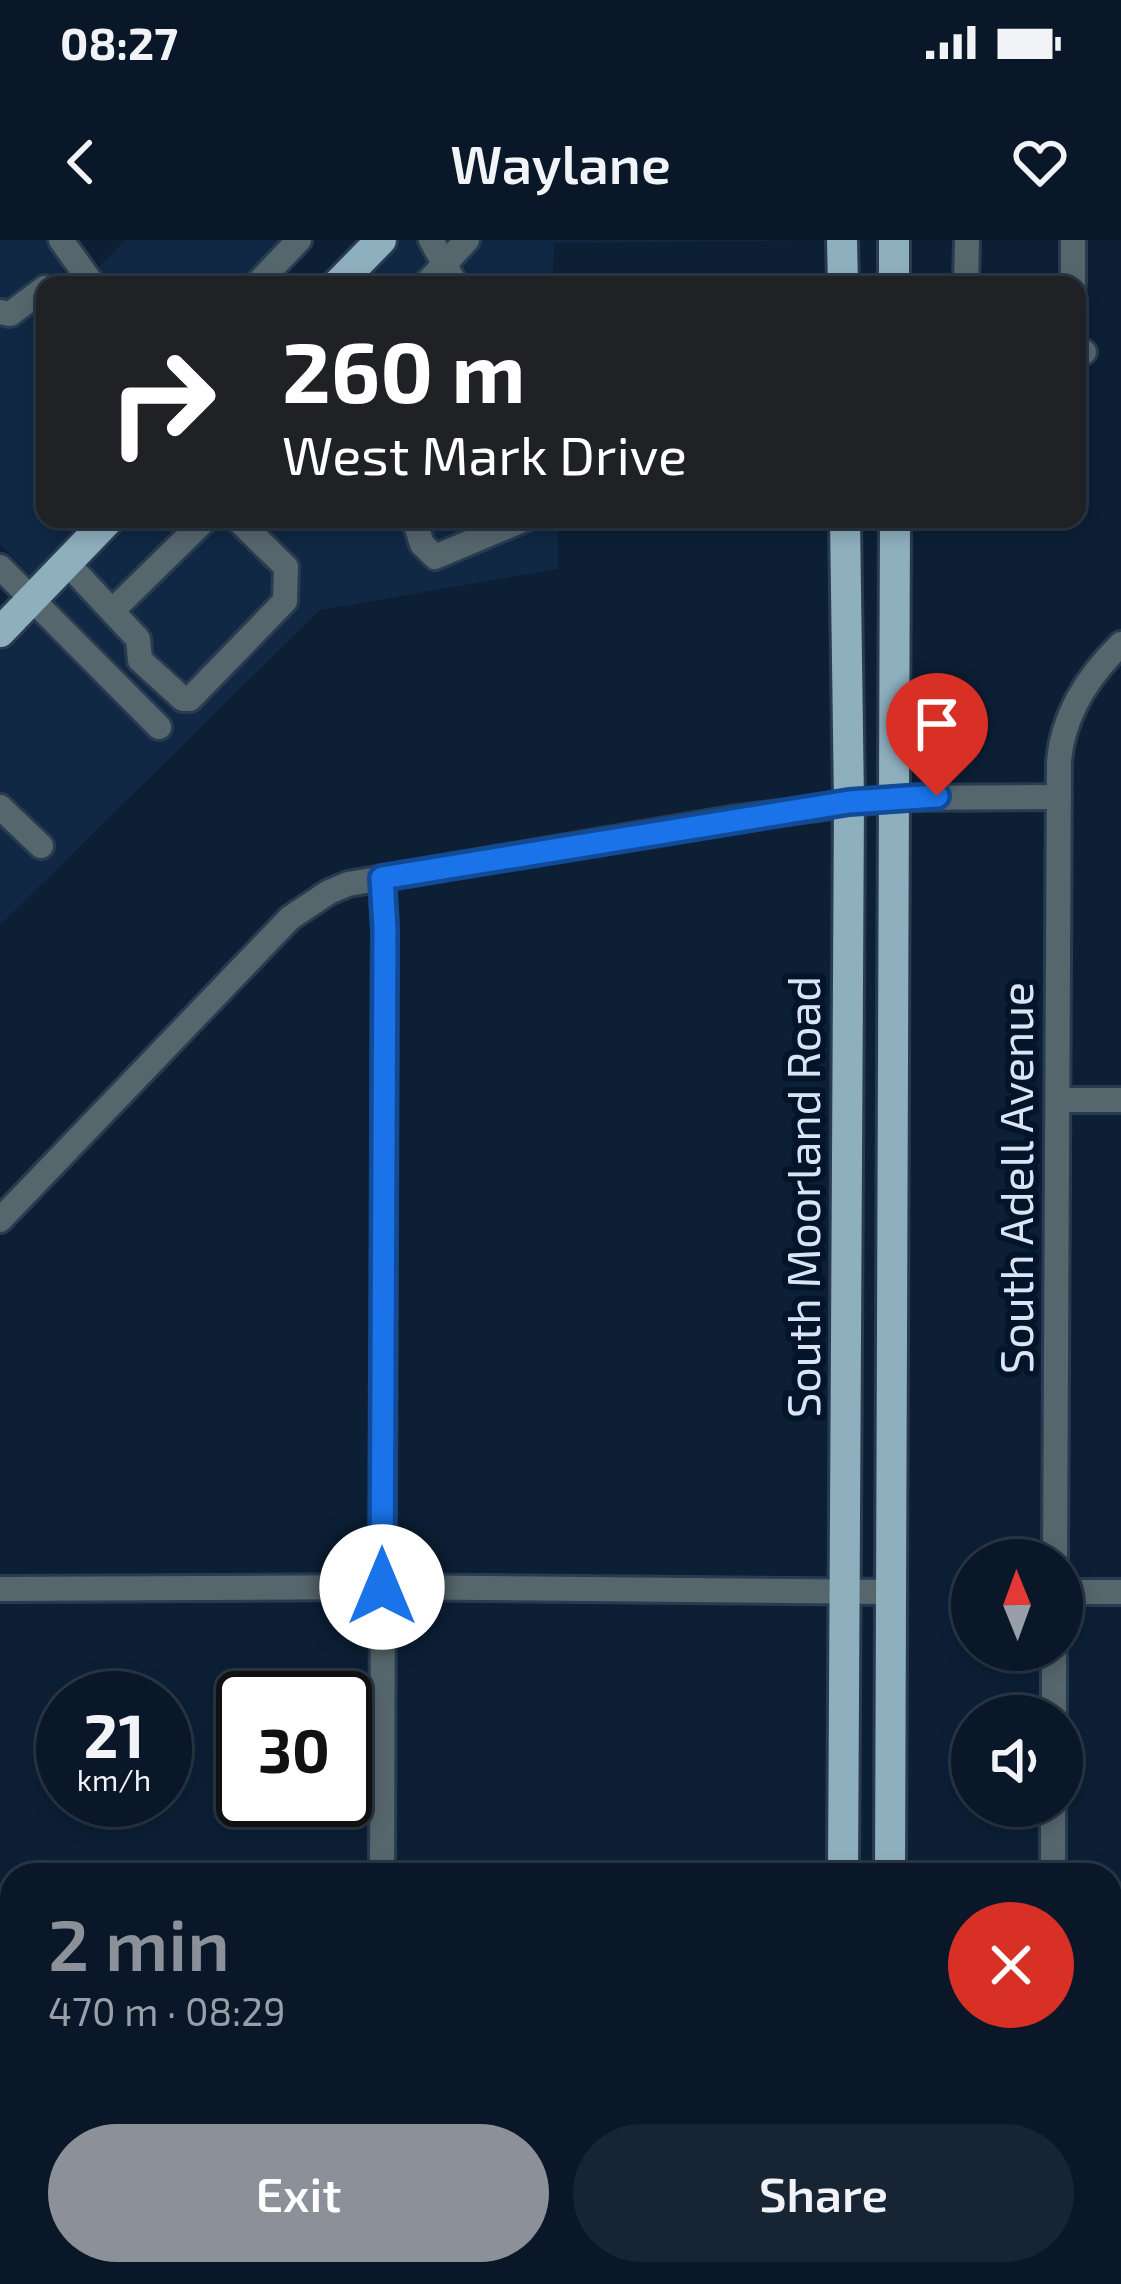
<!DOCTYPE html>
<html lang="en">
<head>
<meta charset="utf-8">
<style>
	:root { --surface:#091728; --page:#172434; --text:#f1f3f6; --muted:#999fa8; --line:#293645; --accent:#8c9099 }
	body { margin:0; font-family:"Exo 2",sans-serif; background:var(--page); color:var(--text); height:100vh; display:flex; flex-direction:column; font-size:45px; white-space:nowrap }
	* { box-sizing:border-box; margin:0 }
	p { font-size:39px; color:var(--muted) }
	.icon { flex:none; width:66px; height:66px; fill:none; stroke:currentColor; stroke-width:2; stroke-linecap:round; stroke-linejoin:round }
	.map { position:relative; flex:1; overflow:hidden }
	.side { position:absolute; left:0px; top:1623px; width:1122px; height:423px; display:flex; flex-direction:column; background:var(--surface); border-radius:36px 36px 0 0; box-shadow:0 6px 18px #0003,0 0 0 3px var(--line) }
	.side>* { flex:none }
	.hud { position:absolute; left:36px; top:36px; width:1050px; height:252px; border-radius:24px; box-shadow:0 6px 18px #0003,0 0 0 3px var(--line); background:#202124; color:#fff; overflow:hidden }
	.needle { width:78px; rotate:359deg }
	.fabs { position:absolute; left:951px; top:1299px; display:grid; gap:24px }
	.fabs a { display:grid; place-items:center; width:132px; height:132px; border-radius:50%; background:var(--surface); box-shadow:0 6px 18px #0003,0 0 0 3px var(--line); font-size:60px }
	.speed { position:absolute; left:36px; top:1431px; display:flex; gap:24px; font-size:60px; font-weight:700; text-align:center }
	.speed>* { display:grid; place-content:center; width:156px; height:156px; border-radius:50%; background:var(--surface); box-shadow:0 6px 18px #0003,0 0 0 3px var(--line); line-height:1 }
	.speed small { font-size:30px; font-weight:400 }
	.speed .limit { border:6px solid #111; border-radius:18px; background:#fff; color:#111 }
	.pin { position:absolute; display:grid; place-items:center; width:102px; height:102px; color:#fff; margin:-123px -51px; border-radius:50% 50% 50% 0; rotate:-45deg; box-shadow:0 0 12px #0007 }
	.pin .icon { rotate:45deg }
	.me { position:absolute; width:132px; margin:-66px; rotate:0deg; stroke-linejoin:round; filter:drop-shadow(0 0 9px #0008) }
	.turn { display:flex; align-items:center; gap:42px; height:252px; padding:0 48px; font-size:54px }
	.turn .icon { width:156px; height:156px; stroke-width:2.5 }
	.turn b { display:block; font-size:84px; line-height:102px }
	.round { display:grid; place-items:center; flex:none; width:126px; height:126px; border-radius:63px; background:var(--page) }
	.headline { display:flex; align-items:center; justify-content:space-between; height:204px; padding:0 48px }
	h1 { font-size:72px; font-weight:600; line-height:90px; color:var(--accent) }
	.primary-button { display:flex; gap:24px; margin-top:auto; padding:24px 48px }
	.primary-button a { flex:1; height:138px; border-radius:72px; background:var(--accent); color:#fff; font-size:48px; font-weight:600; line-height:138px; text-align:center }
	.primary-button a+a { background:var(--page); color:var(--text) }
	.status { display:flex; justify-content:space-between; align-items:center; height:84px; padding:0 60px; background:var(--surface); direction:ltr }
	.status svg { height:33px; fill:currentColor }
	header { display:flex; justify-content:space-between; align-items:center; height:156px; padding:0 48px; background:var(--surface); font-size:54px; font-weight:600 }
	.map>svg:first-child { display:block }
	.built { fill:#102843 }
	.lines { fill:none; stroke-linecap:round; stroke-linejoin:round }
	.minor-casing { stroke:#293b50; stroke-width:30 }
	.major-casing { stroke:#293b50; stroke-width:36 }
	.minor { stroke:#56666d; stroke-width:24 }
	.major { stroke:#8eafbe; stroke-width:30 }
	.route-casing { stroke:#114b97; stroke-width:30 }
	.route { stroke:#1a73e8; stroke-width:21 }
	.labels { text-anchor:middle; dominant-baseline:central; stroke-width:12; stroke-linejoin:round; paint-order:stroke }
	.street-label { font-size:45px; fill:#d9e5f4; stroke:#04152b }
</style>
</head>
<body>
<div class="status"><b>08:27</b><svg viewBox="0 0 49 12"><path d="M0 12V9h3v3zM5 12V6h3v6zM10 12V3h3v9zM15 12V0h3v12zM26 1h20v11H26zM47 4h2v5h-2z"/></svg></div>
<header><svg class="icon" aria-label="back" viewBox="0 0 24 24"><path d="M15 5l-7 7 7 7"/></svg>Waylane<svg class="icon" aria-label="heart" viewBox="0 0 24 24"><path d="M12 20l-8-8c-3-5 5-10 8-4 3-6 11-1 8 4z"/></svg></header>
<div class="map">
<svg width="1121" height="2044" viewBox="0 0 1121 2044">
	<rect width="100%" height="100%" fill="#0c1f35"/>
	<g class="built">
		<path d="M0,0H51L69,45H45V279H558V329L320,370L0,685V392L43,347L0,305Z"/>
		<path d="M125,0H299L256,45H81Z"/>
		<path d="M381,0H842L554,3L553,45H337Z"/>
	</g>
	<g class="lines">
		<g class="minor-casing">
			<g id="minor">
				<path d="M61,0L93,45"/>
				<path d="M431,0L456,45"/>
				<path d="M1073,0V45"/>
				<path d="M256,45L299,0"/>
				<path d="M425,45L467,0"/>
				<path d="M966,45L967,0"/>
				<path d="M0,72L10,74L45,48"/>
				<path d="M1077,112H1084"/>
				<path d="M414,279L422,304L435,317L525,279"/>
				<path d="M67,323L138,399L140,420L183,459H190L285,361L286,327L237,279"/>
				<path d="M0,327L159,487"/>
				<path d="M112,371L206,279"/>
				<path d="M0,567L41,606"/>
				<path d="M1058,860H1121"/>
				<path d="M0,980L290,678L329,652L348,644L731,579L895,558L1059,557"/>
				<path d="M1055,1320L1059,521C1063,474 1088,436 1121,404"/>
				<path d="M0,1349L382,1347L894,1352"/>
				<path d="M1062,1352H1121"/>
				<path d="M1054,1476V1410"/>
				<path d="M382,1635L385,689L382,638"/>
				<path d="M1053,1635V1566"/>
				<path d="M0,1785H12"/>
				<path d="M1110,1844H1121"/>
				<path d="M380,2044V2034"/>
				<path d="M1036,2044V2034"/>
			</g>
		</g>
		<g class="major-casing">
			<g id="major">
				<path d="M842,0L843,45"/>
				<path d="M894,0V45"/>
				<path d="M337,45L381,0"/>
				<path d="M0,392L109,279"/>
				<path d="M843,1635L849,562L845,279"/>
				<path d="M890,1635L895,279"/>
				<path d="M840,2044V2034"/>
				<path d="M885,2044L886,2034"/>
			</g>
		</g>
		<use href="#minor" class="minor"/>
		<use href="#major" class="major"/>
	</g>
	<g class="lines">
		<g class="route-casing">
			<path id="route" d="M382,1347L385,689L382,638L849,562L937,556"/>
		</g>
		<use href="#route" class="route"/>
	</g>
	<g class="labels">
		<g class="street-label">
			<text transform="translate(1015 938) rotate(-90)">South Adell Avenue</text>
			<text transform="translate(802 957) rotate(-90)">South Moorland Road</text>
		</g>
	</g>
</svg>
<div class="fabs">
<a><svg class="needle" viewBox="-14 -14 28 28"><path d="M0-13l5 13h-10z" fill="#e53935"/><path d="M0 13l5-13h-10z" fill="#999fa8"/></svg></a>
<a><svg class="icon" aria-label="sound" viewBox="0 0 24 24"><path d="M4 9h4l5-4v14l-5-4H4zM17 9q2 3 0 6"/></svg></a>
</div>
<div class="speed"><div>21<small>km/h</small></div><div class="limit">30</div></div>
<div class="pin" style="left:937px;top:556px;background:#d93025"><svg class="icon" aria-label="arrive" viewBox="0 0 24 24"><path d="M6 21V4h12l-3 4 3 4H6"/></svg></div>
<svg class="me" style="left:382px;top:1347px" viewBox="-20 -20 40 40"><circle r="19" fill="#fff"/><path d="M0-13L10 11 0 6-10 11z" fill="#1a73e8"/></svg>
<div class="hud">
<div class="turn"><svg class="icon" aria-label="right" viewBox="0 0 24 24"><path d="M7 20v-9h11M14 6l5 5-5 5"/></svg><div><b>260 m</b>West Mark Drive</div></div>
</div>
<section class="side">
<div class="headline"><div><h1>2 min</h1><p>470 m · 08:29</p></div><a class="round" style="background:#d93025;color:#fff"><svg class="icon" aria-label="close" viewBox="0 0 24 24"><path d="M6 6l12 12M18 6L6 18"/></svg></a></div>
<div class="primary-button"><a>Exit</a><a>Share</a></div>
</section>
</div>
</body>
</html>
